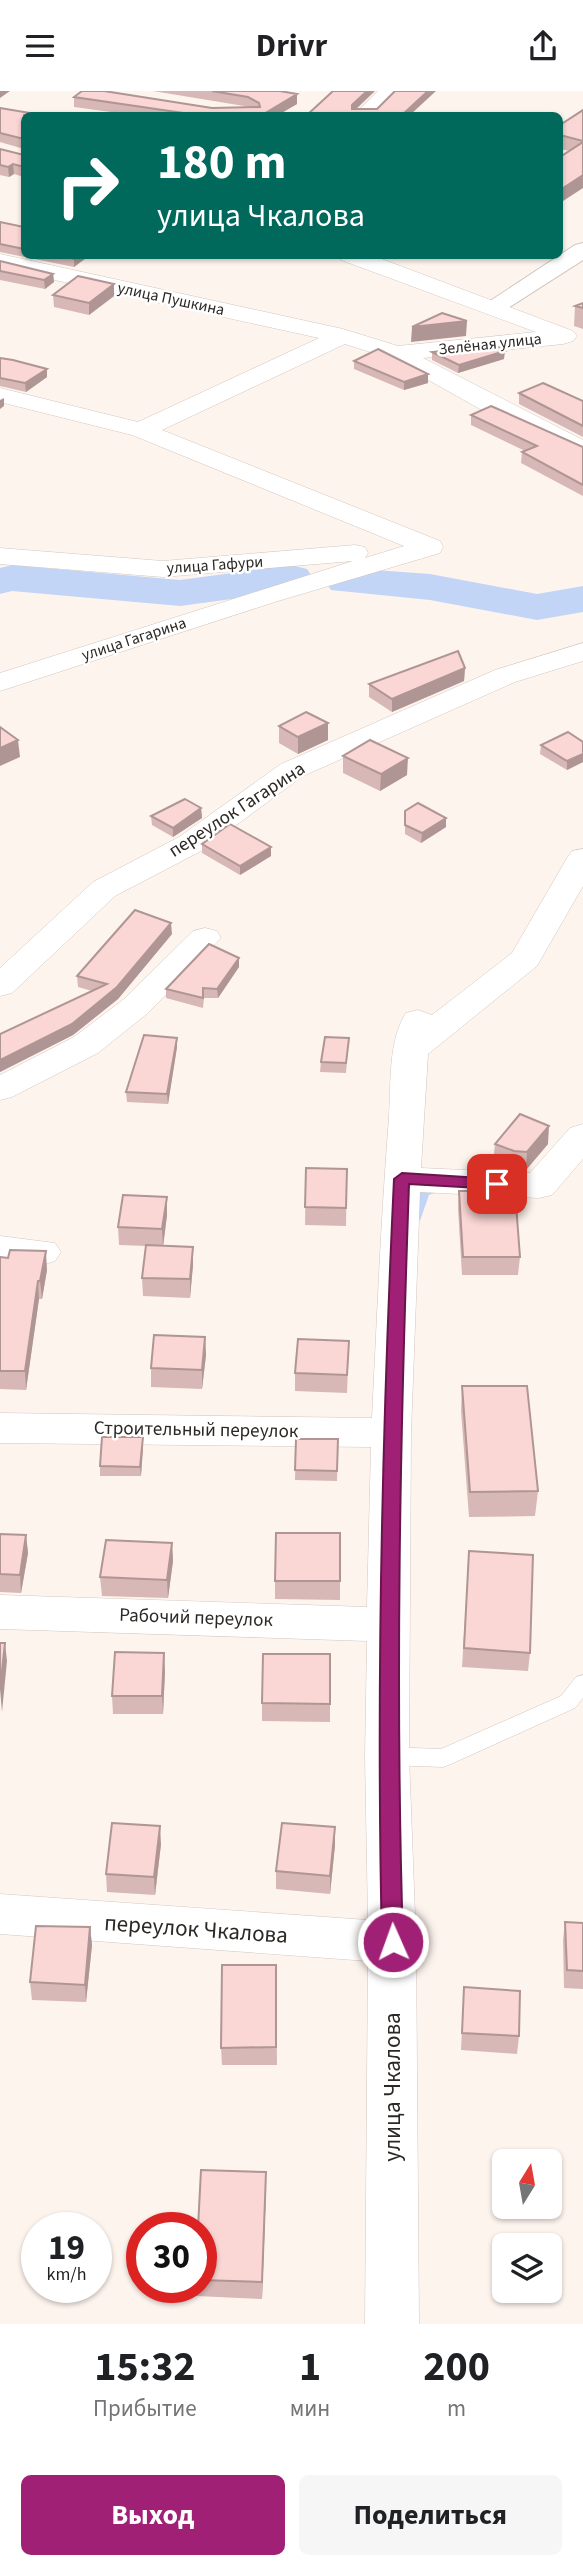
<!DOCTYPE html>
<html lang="ru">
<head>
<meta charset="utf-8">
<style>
	:root { --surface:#fff; --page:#f6f6f6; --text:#202124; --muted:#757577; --accent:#9f2074 }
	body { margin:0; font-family:"Source Sans 3",sans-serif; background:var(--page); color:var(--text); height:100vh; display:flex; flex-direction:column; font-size:26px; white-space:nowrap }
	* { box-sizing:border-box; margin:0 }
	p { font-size:23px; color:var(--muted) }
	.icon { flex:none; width:38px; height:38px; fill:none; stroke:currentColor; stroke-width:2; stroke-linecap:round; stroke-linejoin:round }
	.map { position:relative; height:2233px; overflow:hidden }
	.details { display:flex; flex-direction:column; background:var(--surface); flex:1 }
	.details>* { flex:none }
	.banner { position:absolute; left:21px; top:21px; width:542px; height:147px; border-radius:10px; box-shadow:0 2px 5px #0004; background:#00695c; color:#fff; overflow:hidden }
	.needle { width:46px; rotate:11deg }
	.fabs { position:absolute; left:492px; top:2058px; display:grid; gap:14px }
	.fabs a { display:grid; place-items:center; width:70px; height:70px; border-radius:10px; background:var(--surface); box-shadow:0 2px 5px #0004; font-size:35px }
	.speed { position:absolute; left:21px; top:2121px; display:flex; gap:14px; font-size:35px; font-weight:700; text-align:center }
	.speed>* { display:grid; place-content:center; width:91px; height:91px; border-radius:50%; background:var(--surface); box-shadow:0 2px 5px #0004; line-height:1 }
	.speed small { font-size:18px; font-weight:400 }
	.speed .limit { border:10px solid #d22; background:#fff; color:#111 }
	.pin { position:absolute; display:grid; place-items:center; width:60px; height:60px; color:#fff; margin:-30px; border-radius:14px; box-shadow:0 4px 10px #0006 }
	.me { position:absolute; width:77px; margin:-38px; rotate:358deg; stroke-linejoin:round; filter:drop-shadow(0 0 5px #0008) }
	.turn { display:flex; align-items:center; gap:24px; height:147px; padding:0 21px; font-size:32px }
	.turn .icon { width:91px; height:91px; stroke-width:2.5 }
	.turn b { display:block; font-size:49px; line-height:60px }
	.eta { display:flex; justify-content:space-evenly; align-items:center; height:119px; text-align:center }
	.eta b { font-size:42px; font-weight:700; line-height:49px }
	.button { display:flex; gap:14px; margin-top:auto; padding:14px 21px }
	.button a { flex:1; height:80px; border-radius:10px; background:var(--accent); color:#fff; font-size:28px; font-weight:700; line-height:80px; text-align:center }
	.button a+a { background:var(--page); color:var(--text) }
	header { display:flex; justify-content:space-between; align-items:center; height:91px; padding:0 21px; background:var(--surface); font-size:32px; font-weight:700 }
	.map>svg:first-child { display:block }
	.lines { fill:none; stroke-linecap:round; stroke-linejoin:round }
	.stream { stroke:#c2d5f6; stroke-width:10 }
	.river { fill:#c2d5f6; fill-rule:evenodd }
	.service-casing { stroke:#d2c6be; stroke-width:1 }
	.minor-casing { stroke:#d2c6be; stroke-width:1 }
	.tertiary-casing { stroke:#d2c6be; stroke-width:2 }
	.service { fill:#fff; fill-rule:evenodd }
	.minor { fill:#fff; fill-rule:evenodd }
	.tertiary { fill:#fff; fill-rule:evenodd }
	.wall { fill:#d7b8b6 }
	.shaded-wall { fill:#af9694 }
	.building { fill:#fad6d4; stroke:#af9694; stroke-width:2 }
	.route { fill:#9f2074; stroke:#67154b; stroke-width:2 }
	.labels { text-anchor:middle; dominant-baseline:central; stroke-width:5; stroke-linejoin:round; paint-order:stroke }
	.far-street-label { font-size:16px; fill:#2c2825; stroke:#fff }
	.street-label { font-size:19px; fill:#2c2825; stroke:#fff }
	.near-street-label { font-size:23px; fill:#2c2825; stroke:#fff }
</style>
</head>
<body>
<header><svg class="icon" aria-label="menu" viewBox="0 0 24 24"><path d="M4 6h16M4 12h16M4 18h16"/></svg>Drivr<svg class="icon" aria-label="share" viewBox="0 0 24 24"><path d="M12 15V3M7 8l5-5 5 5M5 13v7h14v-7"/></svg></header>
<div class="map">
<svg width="583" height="2233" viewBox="0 0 583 2233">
	<rect width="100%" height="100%" fill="#fef4ee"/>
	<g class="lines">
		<path class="stream" d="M416,1126L425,1100L434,1097"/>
		<g class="river">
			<path d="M12,474L180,489L291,474L307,478L313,487L307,496L291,500L180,515L12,500L0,503V477Z"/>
			<path d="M347,477L430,483L537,503L583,495V521L537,529L430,509L331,499L325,490L331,481Z"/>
		</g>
		<g class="service-casing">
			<path id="service" d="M583,1584V1607L575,1617L451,1673L443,1676L387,1674L379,1671L376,1665L379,1659L387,1656L441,1658L561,1605L576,1586Z"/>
		</g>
		<g class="minor-casing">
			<g id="minor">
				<path d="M378,0H400L375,24H354Z"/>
				<path d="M0,163L343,238L398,255L536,241L341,169L338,164H371L573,240L577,245L573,250L563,253L423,267L583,349V367L480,318L389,267L345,253L162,339L440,450L443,456L440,462L278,510L0,600V582L353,470L163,486L0,473V457L163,470L355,454L365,456L368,462L365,467L404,455L132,344L0,311V297L138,331L319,247L0,177Z"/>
				<path d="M583,552V570L515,591L303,685L201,760L115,805L12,902L0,905V877L93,791L179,746L281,673L495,579Z"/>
				<path d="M583,758V795L537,875L428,963L421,1077L530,1082L570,1037L583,1033V1068L552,1104L539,1107L420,1101L411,1342L409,1665L416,1851L419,2233H365L368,1870L0,1843V1803L368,1829L365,1665L367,1550L0,1538V1504L367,1516L371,1356L0,1352V1322L372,1327C377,1227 381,1126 389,1026C391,994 388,949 406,922L418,919L432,924L512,862L567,767L572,760Z"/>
				<path d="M205,837L217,840L221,847L148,922L98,962L12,1006L0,1009V984L74,946L124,908L193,840Z"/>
				<path d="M0,1145L55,1152L61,1161L55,1170L42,1174L0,1171Z"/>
			</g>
		</g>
		<g class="tertiary-casing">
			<path id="tertiary" d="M583,152V169L505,219H487L484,214L575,154Z"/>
		</g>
		<use href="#service" class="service"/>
		<use href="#minor" class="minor"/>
		<use href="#tertiary" class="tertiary"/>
	</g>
	<g class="wall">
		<path d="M153,0H280L297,13L278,24H133L74,16V6L212,17L250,16Z"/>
		<path d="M0,17L24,24V58L0,51Z"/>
		<path d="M583,19V97L569,60L560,58V34Z"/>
		<path d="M0,58L24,64V86L14,83L9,86L0,84Z"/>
		<path d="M0,131L24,136V164H90L74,176L0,161Z"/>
		<path d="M0,170L53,183L54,191L45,198L0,189Z"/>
		<path d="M53,204L114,205L89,224L54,216Z"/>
		<path d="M583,212V238L574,235L575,215Z"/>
		<path d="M432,261L504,268L458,282L432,269Z"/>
		<path d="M0,267L47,286L26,301L0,295Z"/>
		<path d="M354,270L428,292L404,299L354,278Z"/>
		<path d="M519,302L583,310V346L519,313Z"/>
		<path d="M471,324L583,356V405L521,372L522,361L525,360L471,334Z"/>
		<path d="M465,577L464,590L392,621L369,606V593Z"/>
		<path d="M279,635L328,649L298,663L279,652Z"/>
		<path d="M583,651V671L567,679L540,663L541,654Z"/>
		<path d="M343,665L407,684L380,700L343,682Z"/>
		<path d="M201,717L202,727L173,746L152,734L151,725Z"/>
		<path d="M405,720L446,736L421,752L405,743Z"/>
		<path d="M202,753L271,756V765L240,784L202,762Z"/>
		<path d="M172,843L118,908L73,944L0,981V943L92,900L78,896L77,885Z"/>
		<path d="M239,876L218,907H204L203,917L166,907V898Z"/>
		<path d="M177,947V956L168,1013L127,1011L126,1001Z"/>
		<path d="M349,947L346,982L320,981L321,971Z"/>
		<path d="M495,1053H548L526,1079H513L493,1071Z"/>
		<path d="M306,1077L347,1078L346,1135L305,1134Z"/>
		<path d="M459,1100L520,1166L518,1184H462L458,1118Z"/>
		<path d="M167,1106V1124L163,1155L193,1156V1174L190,1207L143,1205L142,1187L146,1155L119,1154L118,1136Z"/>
		<path d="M0,1166L47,1179L42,1208H39L26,1299L0,1298Z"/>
		<path d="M205,1246L206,1264L202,1298L151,1296V1277Z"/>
		<path d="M349,1250L347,1302L295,1300V1282Z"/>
		<path d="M462,1295L538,1400L535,1425L469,1426L461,1320Z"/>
		<path d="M143,1346V1356L141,1385H100V1375Z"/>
		<path d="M296,1348H338L337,1390L295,1389Z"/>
		<path d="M340,1442V1509L275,1508V1490Z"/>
		<path d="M0,1443L26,1444L28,1462L21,1502L0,1501Z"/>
		<path d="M172,1452L173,1470L168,1507L102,1505L100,1486Z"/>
		<path d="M469,1460L530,1562L528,1580L462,1576Z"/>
		<path d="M330,1563V1631L262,1630V1612Z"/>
		<path d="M165,1580L163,1623H113L112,1605Z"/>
		<path d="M335,1736V1754L330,1803L276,1798V1780Z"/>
		<path d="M161,1753L155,1804L107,1801L106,1783Z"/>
		<path d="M565,1831L583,1832V1898L564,1897L563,1849Z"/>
		<path d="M90,1836L92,1854L86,1911L32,1909L30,1891Z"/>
		<path d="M276,1874L277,1974H222L221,1957Z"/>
		<path d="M464,1896L519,1945L517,1963L461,1959Z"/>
		<path d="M266,2098L262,2208L196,2205L195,2196H201V2137Z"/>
	</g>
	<g class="shaded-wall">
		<path d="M0,0H10L0,7Z"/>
		<path d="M367,0H375L352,22V14Z"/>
		<path d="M428,0H436L410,24H402Z"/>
		<path d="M297,3V13L278,24H262Z"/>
		<path d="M13,73L14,83L9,86L8,76Z"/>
		<path d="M583,84V97L560,112V99Z"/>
		<path d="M78,164H90L74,176V168Z"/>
		<path d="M53,183L54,191L45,198L44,189Z"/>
		<path d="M114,193V205L89,224V212Z"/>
		<path d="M467,230L466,245L411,251L412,236Z"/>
		<path d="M505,260L504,268L458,282L459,274Z"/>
		<path d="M47,278V286L26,301L25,292Z"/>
		<path d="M428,283V292L404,299V291Z"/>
		<path d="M4,307V315L0,318V309Z"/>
		<path d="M465,577L464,590L392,621V608Z"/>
		<path d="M328,632V649L298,663V646Z"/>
		<path d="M18,649L20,666L0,675V657Z"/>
		<path d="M583,663V671L567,679V670Z"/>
		<path d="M408,667L407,684L380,700L381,683Z"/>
		<path d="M201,717L202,727L173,746V737Z"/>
		<path d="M446,727V736L421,752L422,742Z"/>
		<path d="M271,756V765L240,784V775Z"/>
		<path d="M171,832L172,843L118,908L73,944L0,981V969L72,933Z"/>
		<path d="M239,867V876L218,907L217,898Z"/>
		<path d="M177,947V956L168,1013L167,1003Z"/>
		<path d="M549,1035L548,1053L526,1079L527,1061Z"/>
		<path d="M167,1106V1124L163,1156L162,1138Z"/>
		<path d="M193,1156V1174L190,1207V1188Z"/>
		<path d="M46,1160L47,1179L42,1208L40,1190Z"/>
		<path d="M38,1190L39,1208L26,1299L25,1280Z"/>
		<path d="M205,1246L206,1264L202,1298V1279Z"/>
		<path d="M143,1346V1356L141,1385L140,1376Z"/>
		<path d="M26,1444L28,1462L21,1502L20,1484Z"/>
		<path d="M172,1452L173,1470L168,1507L167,1489Z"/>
		<path d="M5,1552L7,1570L2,1621L0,1598Z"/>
		<path d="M164,1562L165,1580L163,1623L162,1605Z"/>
		<path d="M160,1735L161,1753L155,1804L154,1786Z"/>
		<path d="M335,1736V1754L330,1803V1785Z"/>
		<path d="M90,1836L92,1854L86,1911L85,1894Z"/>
		<path d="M266,2081V2098L262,2208V2191Z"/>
	</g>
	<g class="building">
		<path d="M82,0H104L212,17L260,16L259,12L248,6L212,0H280L297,3L262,24H197L74,6Z"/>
		<path d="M333,0H367L352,14V18H377L395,0H428L402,24H307Z"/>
		<path d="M0,17L42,24H24V48L0,42Z"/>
		<path d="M583,19V50L560,44V34Z"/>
		<path d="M583,51V84L560,99V66Z"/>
		<path d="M0,58L24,64V76L13,73L8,76L0,74Z"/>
		<path d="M0,131L24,136V158L0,153Z"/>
		<path d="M58,164H78L74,168Z"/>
		<path d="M0,170L53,183L44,189L0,180Z"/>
		<path d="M78,185L114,193L89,212L53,204Z"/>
		<path d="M583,212V217L575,215Z"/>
		<path d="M442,222L467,230L412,236Z"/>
		<path d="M495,254L505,260L459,274L432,261Z"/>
		<path d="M378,258L428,283L404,291L354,270Z"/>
		<path d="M0,267L13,269L47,278L25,292L0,287Z"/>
		<path d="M543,292L583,310V335L519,302Z"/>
		<path d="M491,315L583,356V394L522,361L537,355L471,324Z"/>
		<path d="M458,560L465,577L392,608L369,593Z"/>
		<path d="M306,621L328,632L298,646L279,635Z"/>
		<path d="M0,636L18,649L0,657Z"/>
		<path d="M568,641L583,651V663L567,670L541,654Z"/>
		<path d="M370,649L408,667L381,683L343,665Z"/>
		<path d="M185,708L201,717L173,737L151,725Z"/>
		<path d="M418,712L446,727L422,742L405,734V720Z"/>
		<path d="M230,733L271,756L240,775L202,753Z"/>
		<path d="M135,819L171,832L117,896L72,933L0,969V943L107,893L77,885Z"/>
		<path d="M209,853L239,867L217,898L203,897V907L166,898Z"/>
		<path d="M144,944L177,947L167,1003L126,1001Z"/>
		<path d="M325,946L349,947L346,972L321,971Z"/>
		<path d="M520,1023L549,1035L527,1061L514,1060L495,1053Z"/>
		<path d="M306,1077L347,1078L346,1117L305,1116Z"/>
		<path d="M459,1100H515L520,1166H463Z"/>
		<path d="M123,1104L167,1106L162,1138L118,1136Z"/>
		<path d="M146,1154L193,1156L190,1188L142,1187Z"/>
		<path d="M10,1159L46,1160L40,1190H38L25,1280H0V1166L8,1167Z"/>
		<path d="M154,1244L205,1246L202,1279L151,1277Z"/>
		<path d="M298,1248L349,1250L347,1284L295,1282Z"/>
		<path d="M462,1295H527L538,1400L470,1401Z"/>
		<path d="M102,1346H143L140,1376L100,1375Z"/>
		<path d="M296,1348H338L337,1380L295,1379Z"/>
		<path d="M276,1442H340V1490H275Z"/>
		<path d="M0,1443L26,1444L20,1484L0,1483Z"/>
		<path d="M106,1449L172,1452L167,1489L100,1486Z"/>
		<path d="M469,1460L533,1464L530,1562L464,1557Z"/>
		<path d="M0,1552H5L0,1598Z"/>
		<path d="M115,1561L164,1562L162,1605H112Z"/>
		<path d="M263,1563H330V1613L262,1612Z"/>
		<path d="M112,1732L160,1735L154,1786L106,1783Z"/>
		<path d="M282,1732L335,1736L330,1785L276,1780Z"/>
		<path d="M565,1831L583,1832V1880L567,1879Z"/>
		<path d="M36,1835L90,1836L85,1894L30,1891Z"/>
		<path d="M222,1874H276V1956L221,1957Z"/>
		<path d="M464,1896L520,1900L519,1945L462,1942Z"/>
		<path d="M201,2079L266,2081L262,2191L201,2189V2137H198Z"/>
	</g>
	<path class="route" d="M402,1082L497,1088L505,1093L497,1098L409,1093C400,1346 395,1598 403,1851L400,1858L393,1860L385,1858L382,1851C376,1596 382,1342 394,1088Z"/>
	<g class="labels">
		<g class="far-street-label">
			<text transform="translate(171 208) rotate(12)">улица Пушкина</text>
			<text transform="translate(490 253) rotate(-6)">Зелёная улица</text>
			<text transform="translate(215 474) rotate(-4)">улица Гафури</text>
			<text transform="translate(134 548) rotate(-18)">улица Гагарина</text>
		</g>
		<g class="street-label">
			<text transform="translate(237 719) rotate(-33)">переулок Гагарина</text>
			<text transform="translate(196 1339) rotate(1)">Строительный переулок</text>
			<text transform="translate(196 1527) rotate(2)">Рабочий переулок</text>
		</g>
		<g class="near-street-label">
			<text transform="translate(196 1838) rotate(4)">переулок Чкалова</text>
			<text transform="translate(392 1996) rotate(-90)">улица Чкалова</text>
		</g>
	</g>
</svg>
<div class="fabs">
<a><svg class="needle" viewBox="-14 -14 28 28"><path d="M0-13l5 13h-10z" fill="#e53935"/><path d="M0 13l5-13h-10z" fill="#757577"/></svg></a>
<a><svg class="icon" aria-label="layers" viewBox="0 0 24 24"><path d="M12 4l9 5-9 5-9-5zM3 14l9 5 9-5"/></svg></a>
</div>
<div class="speed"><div>19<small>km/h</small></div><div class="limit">30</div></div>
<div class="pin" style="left:497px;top:1093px;background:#d93025"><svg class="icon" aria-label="arrive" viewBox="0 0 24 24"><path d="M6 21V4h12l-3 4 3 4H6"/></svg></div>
<svg class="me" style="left:393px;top:1851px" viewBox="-20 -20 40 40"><circle r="17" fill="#9f2074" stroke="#fff" stroke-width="3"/><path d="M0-11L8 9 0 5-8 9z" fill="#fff"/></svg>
<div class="banner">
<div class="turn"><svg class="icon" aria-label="right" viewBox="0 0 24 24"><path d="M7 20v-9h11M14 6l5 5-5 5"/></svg><div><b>180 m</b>улица Чкалова</div></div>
</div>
</div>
<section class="details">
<div class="eta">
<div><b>15:32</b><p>Прибытие</p></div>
<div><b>1</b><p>мин</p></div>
<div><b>200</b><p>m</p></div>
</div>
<div class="button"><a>Выход</a><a>Поделиться</a></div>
</section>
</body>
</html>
